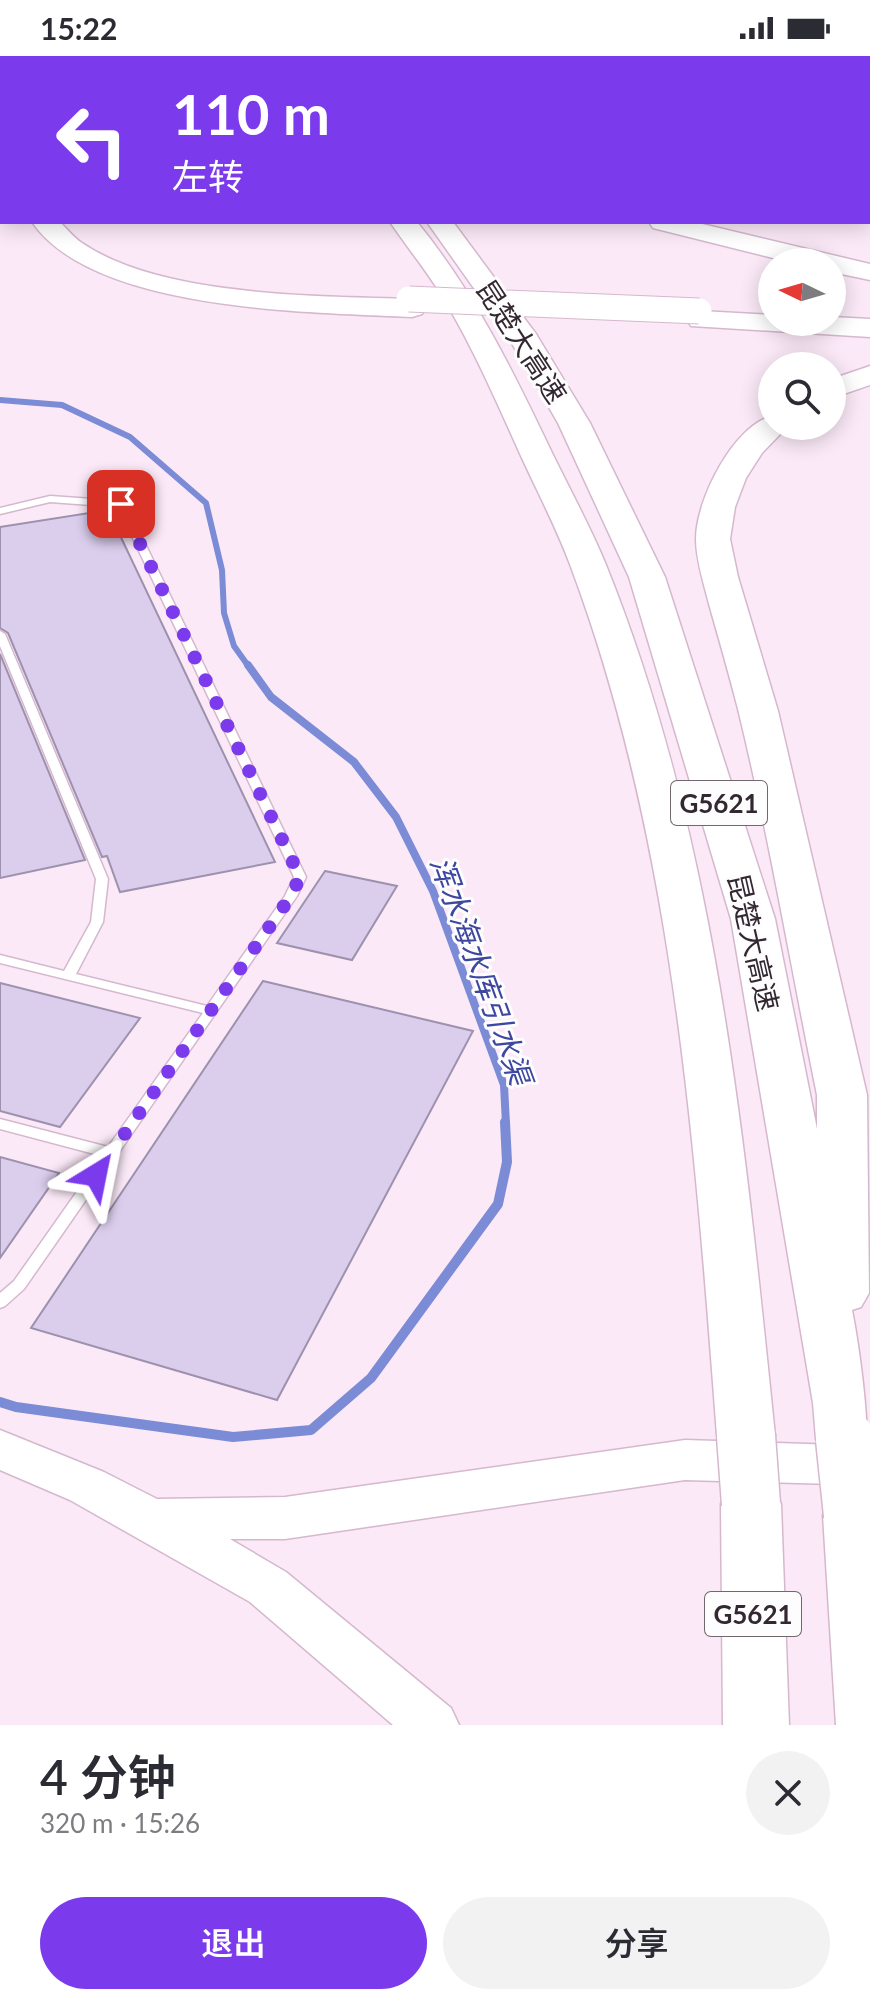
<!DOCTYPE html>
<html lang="zh">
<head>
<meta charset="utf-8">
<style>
	:root { --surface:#fff; --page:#f2f2f3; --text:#2b2b33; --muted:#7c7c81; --accent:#7c3aed }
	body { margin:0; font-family:Lato,"Noto Sans SC",sans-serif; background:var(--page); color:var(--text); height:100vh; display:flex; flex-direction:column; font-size:30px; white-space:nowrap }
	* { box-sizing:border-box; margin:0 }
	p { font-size:26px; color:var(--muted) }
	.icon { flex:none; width:44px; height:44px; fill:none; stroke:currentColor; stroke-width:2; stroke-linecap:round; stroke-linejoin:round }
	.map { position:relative; height:1669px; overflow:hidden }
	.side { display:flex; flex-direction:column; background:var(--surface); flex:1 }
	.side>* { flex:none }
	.top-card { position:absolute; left:0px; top:0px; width:870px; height:168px; box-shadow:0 4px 20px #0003; background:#7c3aed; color:#fff; overflow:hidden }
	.needle { width:52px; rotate:275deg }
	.tools { position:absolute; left:758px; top:192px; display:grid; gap:16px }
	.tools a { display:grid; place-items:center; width:88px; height:88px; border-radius:50%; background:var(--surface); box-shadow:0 4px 20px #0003; font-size:40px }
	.pin { position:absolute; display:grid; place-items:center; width:68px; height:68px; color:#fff; margin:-34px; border-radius:16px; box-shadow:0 4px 12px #0006 }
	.me { position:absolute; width:88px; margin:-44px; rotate:35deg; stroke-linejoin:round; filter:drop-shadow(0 0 6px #0008) }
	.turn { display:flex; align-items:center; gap:28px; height:168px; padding:0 40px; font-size:36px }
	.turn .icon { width:104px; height:104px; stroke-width:2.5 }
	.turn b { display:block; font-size:56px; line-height:68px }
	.round { display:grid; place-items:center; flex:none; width:84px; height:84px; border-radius:42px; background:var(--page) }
	.headline { display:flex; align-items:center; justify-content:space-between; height:136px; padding:0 40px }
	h1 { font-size:48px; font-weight:600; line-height:60px }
	.action { display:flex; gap:16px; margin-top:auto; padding:16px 40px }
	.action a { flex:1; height:92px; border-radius:48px; background:var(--accent); color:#fff; font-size:32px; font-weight:600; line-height:92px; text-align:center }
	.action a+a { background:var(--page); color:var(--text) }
	.status { display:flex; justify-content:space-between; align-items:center; height:56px; padding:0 40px; background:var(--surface); direction:ltr }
	.status svg { height:22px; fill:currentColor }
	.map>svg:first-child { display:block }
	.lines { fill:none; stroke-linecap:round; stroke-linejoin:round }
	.stream-far2 { stroke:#7b8bd5; stroke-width:6 }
	.stream-far1 { stroke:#7b8bd5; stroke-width:8 }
	.stream { stroke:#7b8bd5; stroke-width:10 }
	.building { fill:#dbceed; stroke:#9d91ae; stroke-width:2 }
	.lane-casing { stroke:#d5b8ce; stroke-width:3 }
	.secondary-casing { stroke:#d5b8ce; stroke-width:3 }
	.highway-casing { stroke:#d5b8ce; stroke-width:3 }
	.path { stroke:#9e909b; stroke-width:3; stroke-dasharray:5 2; stroke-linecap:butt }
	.lane { fill:#fff; fill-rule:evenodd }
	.secondary { fill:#fff; fill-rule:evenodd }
	.highway { fill:#fff; fill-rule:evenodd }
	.highway-bridge-far1-casing { stroke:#d5b8ce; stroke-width:27; stroke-linecap:butt }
	.highway-bridge-casing { stroke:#d5b8ce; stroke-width:61; stroke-linecap:butt }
	.highway-bridge-far1 { stroke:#fff; stroke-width:25 }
	.highway-bridge { stroke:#fff; stroke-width:58 }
	.route { stroke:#7c3aed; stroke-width:14; stroke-dasharray:0 25.2 }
	.labels { text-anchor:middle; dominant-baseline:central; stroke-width:6; stroke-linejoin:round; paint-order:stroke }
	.shield { fill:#fdfdfd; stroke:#70686e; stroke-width:2 }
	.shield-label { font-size:26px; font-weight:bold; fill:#332831 }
	.street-label { font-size:28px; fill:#332831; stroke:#fdfdfd }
	.water-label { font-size:30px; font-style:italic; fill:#3d47a0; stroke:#fdfdfd }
</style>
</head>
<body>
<div class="status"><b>15:22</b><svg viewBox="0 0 49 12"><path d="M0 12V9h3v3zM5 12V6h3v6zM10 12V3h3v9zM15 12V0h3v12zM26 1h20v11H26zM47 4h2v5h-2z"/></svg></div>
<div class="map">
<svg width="870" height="1669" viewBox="0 0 870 1669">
	<rect width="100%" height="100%" fill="#fbe9f7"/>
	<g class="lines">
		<path class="stream-far2" d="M0,344L62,349L130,381L206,447L222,514L224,557L234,590L249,611"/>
		<path class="stream-far1" d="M248,609L271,641L354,706L396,761L433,835L504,1029L506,1068"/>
		<path class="stream" d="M0,1346L16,1351L233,1381L311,1374L371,1322L498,1148L507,1106L505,1066"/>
	</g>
	<g class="building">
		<path d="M108,454L275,806L120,836L107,800L102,801L8,577L0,572V471Z"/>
		<path d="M0,598L85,804L0,822Z"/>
		<path d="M325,815L397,830L352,904L277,887Z"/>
		<path d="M263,925L473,975L277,1344L31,1272Z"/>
		<path d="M0,927L140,962L60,1071L0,1055Z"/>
		<path d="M0,1101L59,1117L0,1202Z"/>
	</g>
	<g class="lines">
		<g class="lane-casing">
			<path id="lane" d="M50,440L121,445L126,448L306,821L297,840L24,1233L5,1250L0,1252V1237L14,1225L102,1100L0,1073V1063L108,1091L203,957L0,907V899L64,915L91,866L96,823L0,590V575L5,578L108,823L103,866L76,918L207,950L285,840L294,821L118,451L50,446L0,458V452Z"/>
		</g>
		<g class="secondary-casing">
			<g id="secondary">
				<rect x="0" y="11" width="2" height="10"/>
				<path d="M0,1374L104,1416L157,1443L285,1441L685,1384L868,1390L870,1429L685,1424L285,1483H230L286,1516L451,1652L459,1669H393L250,1546L70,1444L0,1414Z"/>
			</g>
		</g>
		<g class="highway-casing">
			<g id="highway">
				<path d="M119,0H141L118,2Z"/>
				<path d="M259,0H282L283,2H260Z"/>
				<path d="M32,166H60C67,173 74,182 82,187C161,241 318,240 412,243L422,246L426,252L422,258L412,261C311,256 94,256 32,166Z"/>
				<path d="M390,166H417C475,237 514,317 553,399C571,436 591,472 606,509C717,784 745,1088 775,1380L767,1397L746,1403L725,1397L717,1380C695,1089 674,787 571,511C557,473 538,437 521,400C498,349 476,298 448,250C431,220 409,194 390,166Z"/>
				<path d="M427,166H453L536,278L590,367L665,521L775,863L817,1073V1039C791,911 769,780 738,653C729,618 719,583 709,548C704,528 696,504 696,483C696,444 733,370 772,360V370H788L762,397L746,422L735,451L730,483L738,521L778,655L867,1039L869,1237L861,1251L852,1254C859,1289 870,1369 866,1400L845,1406L824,1400L816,1383L813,1347L731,863L629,521L558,367L507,279Z"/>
				<path d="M649,166H694L870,208V224L832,216V206H789L653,172Z"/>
				<path d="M701,255L772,259V266H832V261L870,263V281L691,270L687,264L691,258Z"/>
				<path d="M870,310V329L832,342V323Z"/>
				<path d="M751,1423L772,1430L781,1448L789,1669H723L721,1448L730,1430Z"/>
				<path d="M853,1434L870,1440V1669H836L823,1459L832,1441Z"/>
			</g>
		</g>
		<path class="path" d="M187,2L207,0"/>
		<use href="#lane" class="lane"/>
		<use href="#secondary" class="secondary"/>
		<use href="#highway" class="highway"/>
		<g class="highway-bridge-far1-casing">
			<g id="highway-bridge-far1">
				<path d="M306,0L309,2"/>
				<path d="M409,243L699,255"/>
			</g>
		</g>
		<g class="highway-bridge-casing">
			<g id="highway-bridge">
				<path d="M746,1380L751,1448"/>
				<path d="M845,1383L853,1459"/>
			</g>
		</g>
		<use href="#highway-bridge-far1" class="highway-bridge-far1"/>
		<use href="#highway-bridge" class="highway-bridge"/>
	</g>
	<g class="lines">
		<path class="route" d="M96,1119L291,840L300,821L121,448"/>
	</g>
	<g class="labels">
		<g class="shield">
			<rect x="671" y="725" width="96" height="44" rx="6"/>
			<rect x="705" y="1536" width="96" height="44" rx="6"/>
		</g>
		<g class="shield-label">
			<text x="719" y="747">G5621</text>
			<text x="753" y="1558">G5621</text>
		</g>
		<g class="street-label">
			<text transform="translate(522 285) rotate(57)">昆楚大高速</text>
			<text transform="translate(754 886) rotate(77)">昆楚大高速</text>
		</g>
		<g class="water-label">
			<text transform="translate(482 914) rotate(70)">浑水海水库引水渠</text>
		</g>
	</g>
</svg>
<div class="tools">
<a><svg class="needle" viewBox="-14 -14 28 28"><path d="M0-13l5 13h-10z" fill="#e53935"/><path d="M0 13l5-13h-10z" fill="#7c7c81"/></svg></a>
<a><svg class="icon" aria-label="search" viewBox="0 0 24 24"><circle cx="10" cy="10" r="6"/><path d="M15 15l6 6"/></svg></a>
</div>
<div class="pin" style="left:121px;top:448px;background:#d93025"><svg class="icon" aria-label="arrive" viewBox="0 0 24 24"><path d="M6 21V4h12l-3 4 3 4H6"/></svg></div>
<svg class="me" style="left:96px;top:1119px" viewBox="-20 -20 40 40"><path d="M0-17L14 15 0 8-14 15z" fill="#7c3aed" stroke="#fff" stroke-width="4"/></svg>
<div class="top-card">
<div class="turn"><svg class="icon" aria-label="left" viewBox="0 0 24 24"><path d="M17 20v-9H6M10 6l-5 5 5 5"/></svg><div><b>110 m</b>左转</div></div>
</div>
</div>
<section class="side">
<div class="headline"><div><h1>4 分钟</h1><p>320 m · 15:26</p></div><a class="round"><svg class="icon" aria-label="close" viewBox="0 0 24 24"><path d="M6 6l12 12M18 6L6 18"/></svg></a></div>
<div class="action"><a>退出</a><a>分享</a></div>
</section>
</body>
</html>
